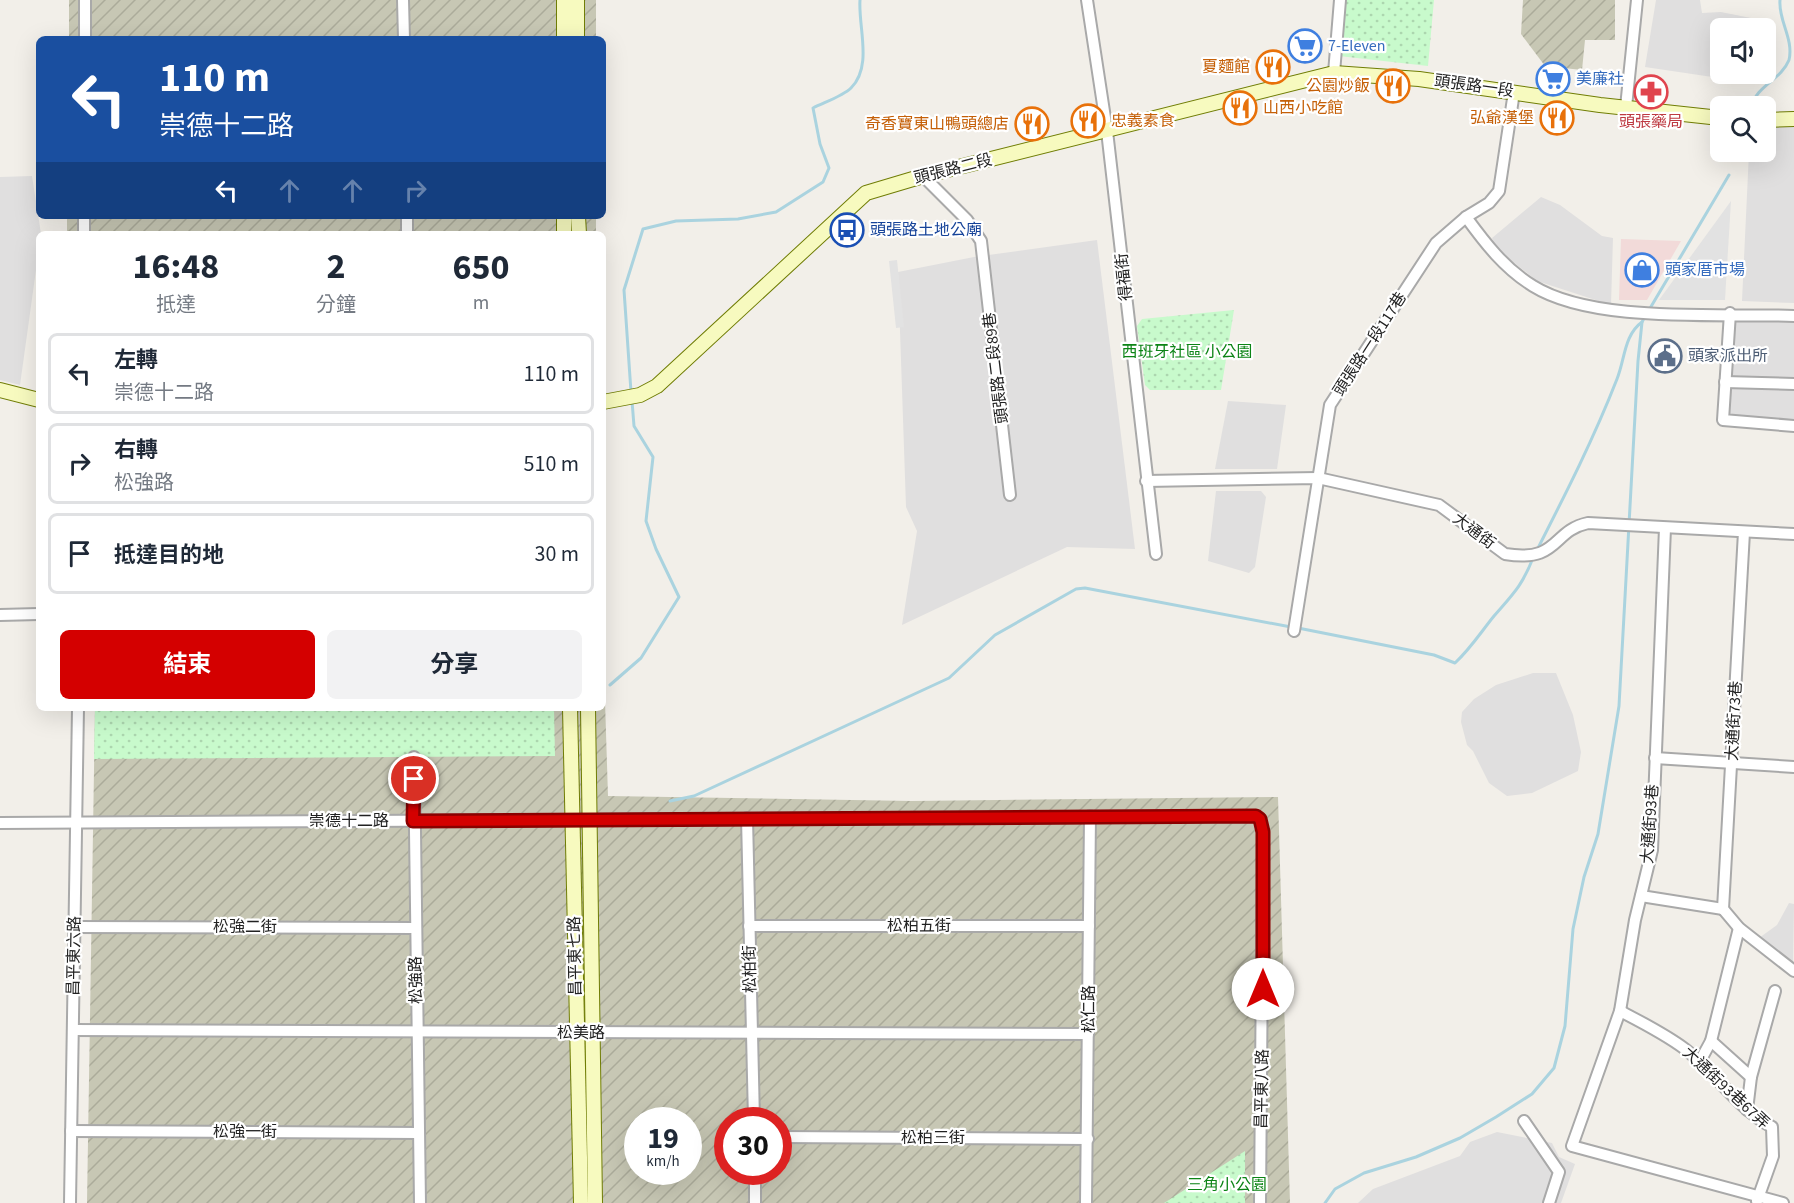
<!DOCTYPE html>
<html lang="zh-TW">
<head>
<meta charset="utf-8">
<style>
	:root { --surface:#fff; --page:#f2f2f3; --text:#1f2937; --muted:#747a83; --line:#e0e1e3; --accent:#d40000 }
	body { margin:0; font-family:"Source Sans 3","Noto Sans TC",sans-serif; background:var(--page); color:var(--text); height:100vh; display:flex; flex-direction:column; font-size:22px; white-space:nowrap }
	* { box-sizing:border-box; margin:0 }
	p { font-size:20px; color:var(--muted) }
	.icon { flex:none; width:33px; height:33px; fill:none; stroke:currentColor; stroke-width:2; stroke-linecap:round; stroke-linejoin:round }
	.map { position:relative; flex:1; overflow:hidden }
	.sheet { position:absolute; left:36px; top:231px; width:570px; height:480px; display:flex; flex-direction:column; background:var(--surface); border-radius:9px; box-shadow:0 6px 24px #0002 }
	.sheet>* { flex:none }
	.banner { position:absolute; left:36px; top:36px; width:570px; height:183px; border-radius:9px; box-shadow:0 6px 24px #0002; background:#1a4fa0; color:#fff; overflow:hidden }
	.buttons { position:absolute; left:1710px; top:18px; display:grid; gap:12px }
	.buttons a { display:grid; place-items:center; width:66px; height:66px; border-radius:9px; background:var(--surface); box-shadow:0 6px 24px #0002; font-size:30px }
	.speed { position:absolute; left:624px; top:1107px; display:flex; gap:12px; font-size:30px; font-weight:700; text-align:center }
	.speed>* { display:grid; place-content:center; width:78px; height:78px; border-radius:50%; background:var(--surface); box-shadow:0 6px 24px #0002; line-height:1 }
	.speed small { font-size:15px; font-weight:400 }
	.speed .limit { border:9px solid #d22; background:#fff; color:#111 }
	.pin { position:absolute; display:grid; place-items:center; width:51px; height:51px; color:#fff; margin:-26px; border:3px solid #fff; border-radius:50%; box-shadow:0 2px 6px #0007 }
	.me { position:absolute; width:66px; margin:-33px; rotate:0deg; stroke-linejoin:round; filter:drop-shadow(0 0 4px #0008) }
	.turn { display:flex; align-items:center; gap:21px; height:126px; padding:0 24px; font-size:27px }
	.turn .icon { width:78px; height:78px; stroke-width:2.5 }
	.turn b { display:block; font-size:42px; line-height:51px }
	.lanes { display:flex; align-items:center; height:57px; padding:0 24px; background:#0003; justify-content:center; gap:30px; direction:ltr }
	.lanes .off { opacity:.35 }
	.eta { display:flex; justify-content:space-evenly; align-items:center; height:102px; text-align:center }
	.eta b { font-size:36px; font-weight:700; line-height:42px }
	.cta { display:flex; gap:12px; margin-top:auto; padding:12px 24px }
	.cta a { flex:1; height:69px; border-radius:9px; background:var(--accent); color:#fff; font-size:24px; font-weight:700; line-height:69px; text-align:center }
	.cta a+a { background:var(--page); color:var(--text) }
	ul { padding:0; list-style:none }
	li { display:flex; align-items:center; gap:18px; height:81px; margin:0 12px 9px; padding:0 12px; border:3px solid var(--line); border-radius:9px }
	li div { flex:1 }
	li b { display:block; font-size:22px }
	li em { font-style:normal }
	.map>svg:first-child { display:block }
	.residential { fill:#e0dfdf }
	.commercial { fill:#f2dad9 }
	.construction { fill:url(#construction-furrows); fill-rule:evenodd }
	.park { fill:url(#park-dots) }
	.parking { fill:#e2e2e2 }
	.lines { fill:none; stroke-linecap:round; stroke-linejoin:round }
	.stream { stroke:#aad3df; stroke-width:3 }
	.street-casing { stroke:#a9a9a9; stroke-width:14 }
	.secondary-casing { stroke:#707d05; stroke-width:16 }
	.street { stroke:#fff; stroke-width:10 }
	.secondary { stroke:#f7fabf; stroke-width:14 }
	.route-casing { stroke:#8a0000; stroke-width:15 }
	.route { stroke:#d40000; stroke-width:10 }
	.labels { text-anchor:middle; dominant-baseline:central; stroke-width:4.5; stroke-linejoin:round; paint-order:stroke }
	.shop-label { font-size:16px; fill:#366cbe; stroke:#fff; text-anchor:start }
	.food-label { font-size:16px; fill:#c56008; stroke:#fff; text-anchor:end }
	.street-label { font-size:16px; fill:#222; stroke:#fff }
	.health-label { font-size:16px; fill:#be3a42; stroke:#fff }
	.transit-label { font-size:16px; fill:#164399; stroke:#fff; text-anchor:start }
	.park-label { font-size:16px; fill:#0c8416; stroke:#fff }
	.service-label { font-size:16px; fill:#4e5e75; stroke:#fff; text-anchor:start }
</style>
</head>
<body>
<div class="map">
<svg width="1794" height="1203" viewBox="0 0 1794 1203">
	<defs>
		<pattern id="construction-furrows" width="10" height="10" patternUnits="userSpaceOnUse" patternTransform="scale(1.5)"><rect width="10" height="10" fill="#c7c7b4"/><path d="M-1 1l2-2M0 10L10 0M9 11l2-2" fill="none" stroke="#abab9a"/></pattern>
		<pattern id="park-dots" width="8" height="8" patternUnits="userSpaceOnUse" patternTransform="scale(1.5)"><rect width="8" height="8" fill="#c8facc"/><path d="M2 2h.1M6 6h.1" fill="none" stroke="#acd6af" stroke-width="1.8" stroke-linecap="round"/></pattern>
	</defs>
	<rect width="100%" height="100%" fill="#f2efe9"/>
	<g class="residential">
		<path d="M1656,0H1700L1702,13L1721,12L1751,18L1750,28H1720V74H1746V82L1645,67Z"/>
		<path d="M1766,126L1794,127V303L1742,301L1749,152H1766Z"/>
		<path d="M32,176L41,234L20,385L0,380V177Z"/>
		<path d="M1541,197L1560,205L1602,236L1613,238L1611,305L1537,281L1497,249L1492,238Z"/>
		<path d="M1097,240L1135,549L1067,547L902,625L917,531L906,507L898,272L974,257Z"/>
		<path d="M1732,317L1794,321V421L1726,417Z"/>
		<path d="M1228,401L1286,405L1277,469H1215Z"/>
		<path d="M1216,491H1261L1266,497L1255,567L1249,573L1208,561Z"/>
		<path d="M1533,673H1556L1573,715L1581,752L1578,771L1532,793L1507,796L1489,783L1473,751L1467,745L1461,722L1462,712L1474,699L1496,685Z"/>
		<path d="M1789,903L1794,904L1793,966L1759,938L1777,925Z"/>
		<path d="M1497,1132L1552,1143L1559,1157L1575,1164L1561,1203H1358L1373,1189L1460,1156L1470,1142Z"/>
	</g>
	<path class="commercial" d="M1621,239L1681,241L1647,300H1619Z"/>
	<g class="construction">
		<rect x="69" y="0" width="527" height="39"/>
		<path d="M1523,0H1615V40H1585L1582,70L1545,66L1521,34Z"/>
		<rect x="67" y="216" width="529" height="18"/>
		<path d="M603,637L608,796L912,801L1278,797L1290,1203H87L95,708H603ZM638,1120H688V1172H638ZM728,1120H778V1172H728Z"/>
	</g>
	<g class="park">
		<path d="M1344,0H1434L1428,66L1339,56Z"/>
		<path d="M1234,310L1221,390H1150L1145,385L1137,326L1142,319Z"/>
		<path d="M95,708H554L555,756L94,759Z"/>
		<path d="M1245,1151V1203H1164Z"/>
	</g>
	<g class="parking">
		<path d="M1731,201L1725,300H1659Z"/>
		<path d="M897,260L904,327L896,328L889,261Z"/>
	</g>
	<g class="lines">
		<g class="stream">
			<path d="M1752,106C1756,86 1781,80 1789,60C1794,39 1778,20 1780,0"/>
			<path d="M1649,310L1729,175"/>
			<path d="M631,392L624,290L643,229L676,221L738,219L776,212L823,182L829,168L820,144L813,108C825,102 843,96 851,88C873,66 858,27 860,0"/>
			<path d="M1537,550C1566,493 1594,438 1617,379C1625,359 1624,335 1642,322"/>
			<path d="M1298,628L1434,655L1455,663C1471,648 1481,632 1494,616C1513,594 1522,586 1533,558"/>
			<path d="M610,685L641,658L679,597L656,549L646,521L653,457L634,426L632,401"/>
			<path d="M670,801L694,796L949,678L995,635L1076,589L1085,588L1291,627"/>
			<path d="M1325,1203L1335,1189L1364,1173L1416,1157L1460,1138L1496,1117L1532,1094L1554,1068L1565,1026L1573,929L1584,877L1598,834L1619,706L1638,361L1642,322L1646,315"/>
		</g>
		<g class="street-casing">
			<g id="street">
				<path d="M403,0L404,39"/>
				<path d="M1087,0L1107,131L1156,554"/>
				<path d="M85,39V0"/>
				<path d="M1334,73L1340,0"/>
				<path d="M1626,107L1637,0"/>
				<path d="M923,176L967,220L981,241L1010,495"/>
				<path d="M407,216V234"/>
				<path d="M1466,217C1485,243 1504,268 1533,286C1594,324 1721,313 1794,316"/>
				<path d="M84,234V216"/>
				<path d="M1730,313L1723,420L1794,426"/>
				<path d="M1725,382L1794,384"/>
				<path d="M1146,481L1318,478L1439,505L1505,554C1560,563 1551,531 1588,523L1794,534"/>
				<path d="M1665,528L1652,850L1635,920L1620,1011L1572,1146L1783,1203"/>
				<path d="M0,615L39,614"/>
				<path d="M1294,631L1330,405L1436,243L1466,217L1489,203L1499,191L1514,92"/>
				<path d="M414,757L420,1203"/>
				<path d="M1655,758L1794,767"/>
				<path d="M747,818L754,1120"/>
				<path d="M0,823L1256,816L1260,819L1263,832L1260,1203"/>
				<path d="M1641,896L1723,909"/>
				<path d="M1723,909L1744,532"/>
				<path d="M1723,909L1739,928L1794,971"/>
				<path d="M749,926H1089"/>
				<path d="M74,927L416,928"/>
				<path d="M1620,1011C1643,1023 1665,1034 1685,1049C1716,1073 1737,1108 1772,1127L1773,1156L1757,1201"/>
				<path d="M73,1030L1088,1034"/>
				<path d="M1711,1041L1751,1077"/>
				<path d="M1699,1063L1711,1041L1739,928"/>
				<path d="M1747,1110L1751,1077L1775,991"/>
				<path d="M1524,1121L1559,1172L1549,1203"/>
				<path d="M71,1131L419,1133"/>
				<path d="M778,1137L1088,1139"/>
				<path d="M755,1172V1203"/>
				<path d="M70,1203L78,708"/>
				<path d="M1086,1203L1090,816"/>
			</g>
		</g>
		<g class="secondary-casing">
			<g id="secondary">
				<path d="M577,0V39"/>
				<path d="M564,39V0"/>
				<path d="M1766,120L1794,119"/>
				<path d="M564,216V234"/>
				<path d="M578,216L579,234"/>
				<path d="M0,390L39,400"/>
				<path d="M603,402L640,395L657,386L866,193L923,176L1334,73L1419,79L1600,105L1720,118"/>
				<path d="M570,708L581,1203"/>
				<path d="M588,708L595,1203"/>
			</g>
		</g>
		<use href="#street" class="street"/>
		<use href="#secondary" class="secondary"/>
	</g>
	<g class="lines">
		<g class="route-casing">
			<path id="route" d="M414,779L413,821L1256,816L1260,819L1263,832V989"/>
		</g>
		<use href="#route" class="route"/>
	</g>
	<defs>
		<g id="supermarket-ring" transform="scale(1.725)"><circle r="9.5" fill="#fff" stroke="#3f7fe0" stroke-width="1.5"/><path d="M-6-5.5h2.5l.6 2H6L4.5 2H-2.5L-4.4-4H-6ZM-1.5 3.2a1.3 1.3 0 1 0 .1 0ZM3 3.2a1.3 1.3 0 1 0 .1 0Z" fill="#3f7fe0"/></g>
		<g id="restaurant-ring" transform="scale(1.725)"><circle r="9.5" fill="#fff" stroke="#e8710a" stroke-width="1.5"/><path d="M-5-6h1v4h1v-4h1v4h1v-4h1v5L-1.5 .5V6h-2V.5L-5-1ZM5-6V6H3V1.5H1.5Q1.5-4 5-6Z" fill="#e8710a"/></g>
		<g id="pharmacy-ring" transform="scale(1.725)"><circle r="9.5" fill="#fff" stroke="#e0444e" stroke-width="1.5"/><path d="M-2-6h4v4h4v4h-4v4h-4v-4h-4v-4h4Z" fill="#e0444e"/></g>
		<g id="bus-ring" transform="scale(1.725)"><circle r="9.5" fill="#fff" stroke="#1a4fb4" stroke-width="1.5"/><path d="M-5-6H5V4H4V6H2V4H-2V6H-4V4H-5ZM-3.5-4V0h7V-4ZM-3.5 1.2v1.5H-2V1.2ZM2 1.2v1.5H3.5V1.2Z" fill="#1a4fb4"/></g>
		<g id="shop-ring" transform="scale(1.725)"><circle r="9.5" fill="#fff" stroke="#3f7fe0" stroke-width="1.5"/><path d="M-5-2.5h2.3a2.7 3.5 0 0 1 5.4 0H5L5.5 6h-11ZM-1.5-2.5h3a1.5 2.3 0 0 0-3 0Z" fill="#3f7fe0"/></g>
		<g id="civic-ring" transform="scale(1.725)"><circle r="9.5" fill="#fff" stroke="#5c6f8a" stroke-width="1.5"/><path d="M-.6-6.5H3V-4.5H.6V-3L4-1V1h2V6H-6V1h2V-1L-.6-3ZM-1.2 2.5V6h2.4V2.5Z" fill="#5c6f8a"/></g>
	</defs>
	<g fill-rule="evenodd">
		<use href="#supermarket-ring" x="1305" y="46"/>
		<use href="#restaurant-ring" x="1273" y="67"/>
		<use href="#supermarket-ring" x="1553" y="79"/>
		<use href="#restaurant-ring" x="1393" y="86"/>
		<use href="#pharmacy-ring" x="1651" y="92"/>
		<use href="#restaurant-ring" x="1240" y="108"/>
		<use href="#restaurant-ring" x="1557" y="118"/>
		<use href="#restaurant-ring" x="1088" y="121"/>
		<use href="#restaurant-ring" x="1032" y="124"/>
		<use href="#bus-ring" x="847" y="230"/>
		<use href="#shop-ring" x="1642" y="270"/>
		<use href="#civic-ring" x="1665" y="356"/>
	</g>
	<g class="labels">
		<g class="shop-label">
			<text x="1328" y="46">7-Eleven</text>
			<text x="1576" y="79">美廉社</text>
			<text x="1665" y="270">頭家厝市場</text>
		</g>
		<g class="food-label">
			<text x="1250" y="67">夏麵館</text>
			<text x="1370" y="86">公園炒飯</text>
			<text x="1263" y="108" text-anchor="start">山西小吃館</text>
			<text x="1534" y="118">弘爺漢堡</text>
			<text x="1111" y="121" text-anchor="start">忠義素食</text>
			<text x="1009" y="124">奇香寶東山鴨頭總店</text>
		</g>
		<g class="street-label">
			<text transform="translate(1474 86) rotate(8)">頭張路一段</text>
			<text transform="translate(953 169) rotate(-14)">頭張路二段</text>
			<text transform="translate(1124 277) rotate(-96)">得福街</text>
			<text transform="translate(1370 344) rotate(-57)">頭張路一段117巷</text>
			<text transform="translate(996 368) rotate(-97)">頭張路二段89巷</text>
			<text transform="translate(1474 531) rotate(37)">大通街</text>
			<text transform="translate(1734 721) rotate(-87)">大通街73巷</text>
			<text x="349" y="821">崇德十二路</text>
			<text transform="translate(1650 824) rotate(-86)">大通街93巷</text>
			<text x="919" y="926">松柏五街</text>
			<text x="245" y="927">松強二街</text>
			<text transform="translate(74 956) rotate(-89)">昌平東六路</text>
			<text transform="translate(575 956) rotate(-91)">昌平東七路</text>
			<text transform="translate(750 969) rotate(-91)">松柏街</text>
			<text transform="translate(416 980) rotate(-91)">松強路</text>
			<text transform="translate(1089 1009) rotate(-90)">松仁路</text>
			<text x="581" y="1033">松美路</text>
			<text transform="translate(1726 1088) rotate(43)">大通街93巷67弄</text>
			<text transform="translate(1262 1089) rotate(-89)">昌平東八路</text>
			<text x="245" y="1132">松強一街</text>
			<text x="933" y="1138">松柏三街</text>
		</g>
		<g class="health-label">
			<text x="1651" y="122">頭張藥局</text>
		</g>
		<g class="transit-label">
			<text x="870" y="230">頭張路土地公廟</text>
		</g>
		<g class="park-label">
			<text x="1187" y="352">西班牙社區 小公園</text>
			<text x="1227" y="1185">三角小公園</text>
		</g>
		<g class="service-label">
			<text x="1688" y="356">頭家派出所</text>
		</g>
	</g>
</svg>
<div class="buttons">
<a><svg class="icon" aria-label="sound" viewBox="0 0 24 24"><path d="M4 9h4l5-4v14l-5-4H4zM17 9q2 3 0 6"/></svg></a>
<a><svg class="icon" aria-label="search" viewBox="0 0 24 24"><circle cx="10" cy="10" r="6"/><path d="M15 15l6 6"/></svg></a>
</div>
<div class="speed"><div>19<small>km/h</small></div><div class="limit">30</div></div>
<div class="pin" style="left:414px;top:779px;background:#d93025"><svg class="icon" aria-label="arrive" viewBox="0 0 24 24"><path d="M6 21V4h12l-3 4 3 4H6"/></svg></div>
<svg class="me" style="left:1263px;top:989px" viewBox="-20 -20 40 40"><circle r="19" fill="#fff"/><path d="M0-13L10 11 0 6-10 11z" fill="#d40000"/></svg>
<div class="banner">
<div class="turn"><svg class="icon" aria-label="left" viewBox="0 0 24 24"><path d="M17 20v-9H6M10 6l-5 5 5 5"/></svg><div><b>110 m</b>崇德十二路</div></div>
<div class="lanes"><svg class="icon" aria-label="left" viewBox="0 0 24 24"><path d="M17 20v-9H6M10 6l-5 5 5 5"/></svg><svg class="icon off" aria-label="ahead" viewBox="0 0 24 24"><path d="M12 20V5M6 11l6-6 6 6"/></svg><svg class="icon off" aria-label="ahead" viewBox="0 0 24 24"><path d="M12 20V5M6 11l6-6 6 6"/></svg><svg class="icon off" aria-label="right" viewBox="0 0 24 24"><path d="M7 20v-9h11M14 6l5 5-5 5"/></svg></div>
</div>
<section class="sheet">
<div class="eta">
<div><b>16:48</b><p>抵達</p></div>
<div><b>2</b><p>分鐘</p></div>
<div><b>650</b><p>m</p></div>
</div>
<ul>
<li><svg class="icon" aria-label="left" viewBox="0 0 24 24"><path d="M17 20v-9H6M10 6l-5 5 5 5"/></svg><div><b>左轉</b><p>崇德十二路</p></div><em>110 m</em></li>
<li><svg class="icon" aria-label="right" viewBox="0 0 24 24"><path d="M7 20v-9h11M14 6l5 5-5 5"/></svg><div><b>右轉</b><p>松強路</p></div><em>510 m</em></li>
<li><svg class="icon" aria-label="arrive" viewBox="0 0 24 24"><path d="M6 21V4h12l-3 4 3 4H6"/></svg><div><b>抵達目的地</b></div><em>30 m</em></li>
</ul>
<div class="cta"><a>結束</a><a>分享</a></div>
</section>
</div>
</body>
</html>
